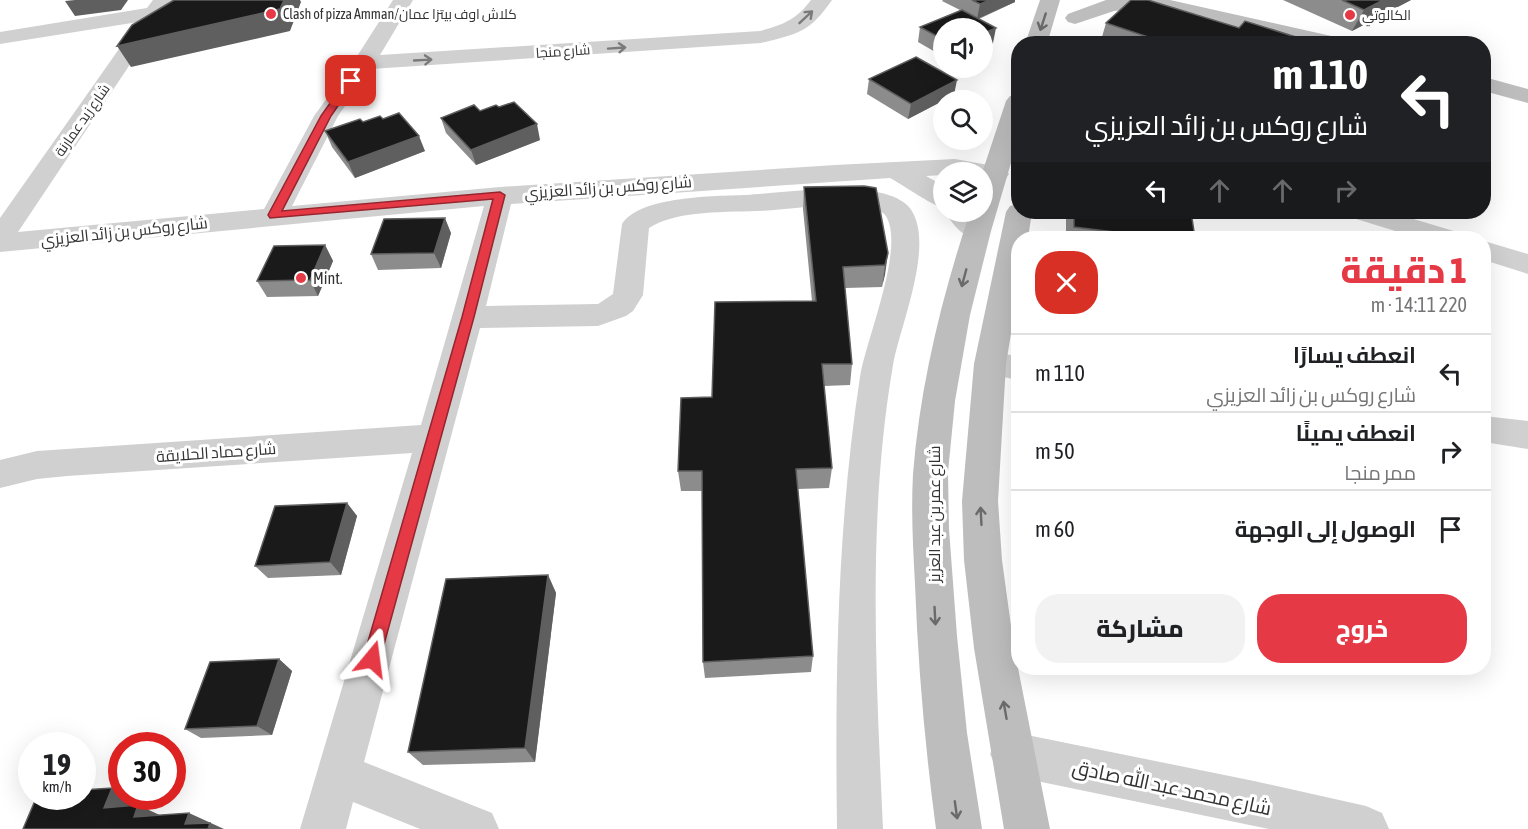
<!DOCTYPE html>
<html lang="ar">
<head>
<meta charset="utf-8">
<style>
	:root { --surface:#fff; --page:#f2f2f2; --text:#202124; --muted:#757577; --line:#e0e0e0; --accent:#e63946 }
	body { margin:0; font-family:"Asap Condensed",Cairo,sans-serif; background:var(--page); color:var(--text); direction:rtl; height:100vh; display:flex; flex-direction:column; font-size:22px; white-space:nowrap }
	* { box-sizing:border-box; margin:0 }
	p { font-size:20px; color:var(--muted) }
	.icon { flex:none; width:33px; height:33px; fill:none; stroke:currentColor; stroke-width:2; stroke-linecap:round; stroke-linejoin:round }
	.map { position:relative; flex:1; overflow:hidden; direction:ltr }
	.details { position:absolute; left:1011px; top:231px; width:480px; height:444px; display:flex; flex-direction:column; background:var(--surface); border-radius:24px; box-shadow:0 6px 24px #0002; direction:rtl }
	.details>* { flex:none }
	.guide { position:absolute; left:1011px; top:36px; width:480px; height:183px; border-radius:24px; box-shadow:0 6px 24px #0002; direction:rtl; background:#202124; color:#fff; overflow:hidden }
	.buttons { position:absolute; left:933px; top:18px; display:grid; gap:12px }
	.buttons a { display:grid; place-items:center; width:60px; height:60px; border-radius:50%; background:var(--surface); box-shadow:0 6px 24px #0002; font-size:30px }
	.speed { position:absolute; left:18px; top:732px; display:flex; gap:12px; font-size:30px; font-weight:700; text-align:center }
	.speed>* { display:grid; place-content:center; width:78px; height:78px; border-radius:50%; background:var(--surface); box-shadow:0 6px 24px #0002; line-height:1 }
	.speed small { font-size:15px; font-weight:400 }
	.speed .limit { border:9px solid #d22; background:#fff; color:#111 }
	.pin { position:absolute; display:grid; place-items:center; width:51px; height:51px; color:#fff; margin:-26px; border-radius:12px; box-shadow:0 3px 9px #0006 }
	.me { position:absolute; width:66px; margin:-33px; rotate:16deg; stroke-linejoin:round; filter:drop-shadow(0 0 4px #0008) }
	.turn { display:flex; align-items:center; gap:21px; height:126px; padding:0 24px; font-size:27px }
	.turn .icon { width:78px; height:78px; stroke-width:2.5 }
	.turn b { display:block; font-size:42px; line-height:51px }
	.lanes { display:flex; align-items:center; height:57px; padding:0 24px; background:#0003; justify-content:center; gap:30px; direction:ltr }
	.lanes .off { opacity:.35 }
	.round { display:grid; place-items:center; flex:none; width:63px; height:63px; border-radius:24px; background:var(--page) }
	.head { display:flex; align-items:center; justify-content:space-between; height:102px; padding:0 24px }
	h1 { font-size:36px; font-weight:800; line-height:45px; color:var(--accent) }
	.cta { display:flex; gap:12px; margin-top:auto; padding:12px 24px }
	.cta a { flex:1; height:69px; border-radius:24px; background:var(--accent); color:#fff; font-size:24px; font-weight:800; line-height:69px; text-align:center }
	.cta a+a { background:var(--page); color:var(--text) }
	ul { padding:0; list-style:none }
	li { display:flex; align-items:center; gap:18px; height:78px; padding:0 24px; border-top:2px solid var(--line) }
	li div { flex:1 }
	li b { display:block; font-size:22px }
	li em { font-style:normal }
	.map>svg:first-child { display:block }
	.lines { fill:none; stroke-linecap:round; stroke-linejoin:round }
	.street { fill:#d0d0d0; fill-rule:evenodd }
	.secondary { fill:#bdbdbd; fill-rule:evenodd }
	.wall { fill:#8c8c8c }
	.shaded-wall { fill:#5f5f5f }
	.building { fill:#1a1a1a; stroke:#5f5f5f; stroke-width:1.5 }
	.oneway { stroke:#7a7a7a }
	.oneway2 { stroke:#6a6a6a }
	.route { fill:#e63946; stroke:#96252e; stroke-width:1.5 }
	.poi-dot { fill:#e63946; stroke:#fff; stroke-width:2 }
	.labels { text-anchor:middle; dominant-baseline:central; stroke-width:6; stroke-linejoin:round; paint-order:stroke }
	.far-poi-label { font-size:14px; fill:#333; stroke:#fff; text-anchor:start }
	.far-street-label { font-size:14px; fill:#333; stroke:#fff }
	.street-label { font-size:16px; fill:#333; stroke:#fff }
	.poi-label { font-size:16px; fill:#333; stroke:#fff; text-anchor:start }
	.near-street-label { font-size:20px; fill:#333; stroke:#fff }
</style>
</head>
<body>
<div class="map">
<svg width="1528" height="829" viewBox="0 0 1528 829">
	<rect width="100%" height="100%" fill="#fff"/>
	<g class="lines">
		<g class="street">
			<path d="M153,0H173L170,5L176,7L179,11L176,15L161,18L18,232L264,209L314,116L354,61L393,0H413L380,55L760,31C783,25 797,19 811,0H832C810,32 798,34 761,43L371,69L338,116L292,206L500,187L835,165L955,159L1005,168L1009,174L1005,180L996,182L982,180V172H944V175L926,176L944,186V208C929,204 905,186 890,178L511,204L486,306L598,304L613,294L622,224C640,196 715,196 746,195C783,193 883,177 909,207C937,241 900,325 893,365C867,517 876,675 883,829H837C835,677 837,527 860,377C866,339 904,251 887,218C885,213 879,210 873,208C842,200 805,208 774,210C739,213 678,208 649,228L643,295L633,311L626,316L598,326L480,328L364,762L492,813L499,829H420L353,802L346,829H300L412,453L67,476L37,479L0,488V460L37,451L421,425L484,206L0,252V218L138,22L0,44V32L147,8Z"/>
			<path d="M945,212H973L991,231L987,237C967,243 955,228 945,212Z"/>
			<path d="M1349,212H1390L1457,232L1461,238H1418L1353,218Z"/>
			<path d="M1484,241L1528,254V274L1484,260Z"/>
			<path d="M990,352L1018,356V380L979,372L974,364L979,356Z"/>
			<path d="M1484,416L1528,421V449L1484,442Z"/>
			<path d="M1012,732L1254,781L1366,806L1382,813L1389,829H1269L1012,776L997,769L990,754L997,739Z"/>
		</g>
		<g class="secondary">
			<path d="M1040,0H1060L1047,44H1025Z"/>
			<path d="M1106,0H1170L1340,38L1343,43L1304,44L1149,7L1114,11L1075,24L1068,22L1065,18L1068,14Z"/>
			<path d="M1484,77L1528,89V103L1484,91Z"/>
			<path d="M1018,94V139L991,231L970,315L955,401L948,472L949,529L957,636L967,733L982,829H936C925,747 918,666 915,584C913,547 911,511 913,474C920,385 942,296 970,212H982V173L1006,101L1010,96Z"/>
			<path d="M1018,204V212H1032L1028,238H1018V291L1006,364L998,501L1002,560L1014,648L1050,829H1004L974,648L964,560L962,501L974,364L1006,212L1010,206Z"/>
		</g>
	</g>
	<g class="wall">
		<path d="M943,0H1015V2L979,19L993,43L944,28V57L918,42L920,27L960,10L942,1Z"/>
		<path d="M1283,0H1411L1352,31Z"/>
		<path d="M1106,23L1239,28L1318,44H1100Z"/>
		<path d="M869,79L954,95L908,119L867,94Z"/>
		<path d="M499,107L540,140L476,165L446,133L441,118Z"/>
		<path d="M383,119L425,151L355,178L332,147L325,131L363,122Z"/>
		<path d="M804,187L888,253L882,287L845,288L852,364L850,385L824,386L832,468L829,488L798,489L813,656L811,672L705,678L703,662L702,491H681L678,471L712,397L812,301L803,209Z"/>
		<path d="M1066,212H1191L1195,238H1066Z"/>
		<path d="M451,233L441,268L378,270L371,254Z"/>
		<path d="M325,245L333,261L318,296L267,297L257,281Z"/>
		<path d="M347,503L357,516L341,575L268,578L255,566Z"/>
		<path d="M548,575L556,593L535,762L423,765L408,752Z"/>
		<path d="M279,659L292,671L272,735L201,738L185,729Z"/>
	</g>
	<g class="shaded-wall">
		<path d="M75,0H128L121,10L75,16L65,1Z"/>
		<path d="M284,0H300L301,2L290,31L131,67L117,46Z"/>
		<path d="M990,0H1015V2L977,19L980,4Z"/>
		<path d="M1383,0H1411L1352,31L1364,10Z"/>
		<path d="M996,28L993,43L982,48V34Z"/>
		<path d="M957,80L954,95L908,119L911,104Z"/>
		<path d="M537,124L540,140L476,165L471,150Z"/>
		<path d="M419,136L425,151L355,178L348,162Z"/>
		<path d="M445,218L451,233L441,268L434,253Z"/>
		<path d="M325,245L333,261L318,296L310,280Z"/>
		<path d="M888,253L885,275L882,287L885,265Z"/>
		<path d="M347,503L357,516L341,575L330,562Z"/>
		<path d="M548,575L556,593L535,762L525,748Z"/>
		<path d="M279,659L292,671L272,735L257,726Z"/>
		<path d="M112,788L122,792V796H131L139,800L132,819L104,808Z"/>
		<path d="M138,805L164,817H134Z"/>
		<path d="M189,813L224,829H196L185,824Z"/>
	</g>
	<g class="building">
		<path d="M174,0H284L280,9L117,46L132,25Z"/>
		<path d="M972,0H990L980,4Z"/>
		<path d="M1131,0H1148L1239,28L1245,21L1318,44H1193L1176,38L1171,44H1169L1106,23Z"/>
		<path d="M1342,0H1383L1364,10Z"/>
		<path d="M962,10L996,28L982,34V28H944V40L920,27Z"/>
		<path d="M916,57L957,80L911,104L869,79Z"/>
		<path d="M514,102L537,124L471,150L441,118L474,105L480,111L496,105L499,107Z"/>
		<path d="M399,113L419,136L348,162L325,131L360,119L363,122L380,116L383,119Z"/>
		<path d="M864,186L876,188L888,253L885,265L843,267L852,364H822L832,468L796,469L813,656L703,662L702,471H678L681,398L712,397L715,302L816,301L804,187Z"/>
		<path d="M1074,212H1191L1195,238H1163L1074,227Z"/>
		<path d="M445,218L434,253L371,254L384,219Z"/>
		<path d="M325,245L310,280L257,281L274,246Z"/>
		<path d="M347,503L330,562L255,566L275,506Z"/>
		<path d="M548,575L525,748L408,752L446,579Z"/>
		<path d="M279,659L257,726L185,729L210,662Z"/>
		<path d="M112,788L104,808L138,805L134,817L189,813L185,824L210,823L208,829H23L37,796H82V790Z"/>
	</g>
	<defs><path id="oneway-shaft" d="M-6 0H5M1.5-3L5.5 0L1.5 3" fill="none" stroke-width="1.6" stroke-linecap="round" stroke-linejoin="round" transform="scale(1.5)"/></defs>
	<g class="oneway">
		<use href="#oneway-shaft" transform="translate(806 17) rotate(-43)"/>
		<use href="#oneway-shaft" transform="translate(617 48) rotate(-4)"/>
		<use href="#oneway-shaft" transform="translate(423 60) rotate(-3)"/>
	</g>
	<g class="oneway2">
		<use href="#oneway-shaft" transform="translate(1043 22) rotate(108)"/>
		<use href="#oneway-shaft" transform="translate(964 278) rotate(105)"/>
		<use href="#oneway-shaft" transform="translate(981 516) rotate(-93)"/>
		<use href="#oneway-shaft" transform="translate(935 616) rotate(87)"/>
		<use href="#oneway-shaft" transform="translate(1005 710) rotate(-100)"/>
		<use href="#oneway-shaft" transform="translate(956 810) rotate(82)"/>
	</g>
	<path class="route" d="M347,79L355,81L331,116L282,211L500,192L505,195L474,317L380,659L378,664L372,667L366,664L363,659L462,317L493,199L270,218L268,215L321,116Z"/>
	<g class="poi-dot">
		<circle cx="271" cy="14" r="6"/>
		<circle cx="1350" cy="15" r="6"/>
		<circle cx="301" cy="278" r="6"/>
	</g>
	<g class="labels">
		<g class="far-poi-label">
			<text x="283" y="14">Clash of pizza Amman/كلاش اوف بيتزا عمان</text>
			<text x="1362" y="15">الكالوتي</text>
		</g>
		<g class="far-street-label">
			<text transform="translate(563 51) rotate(-4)">شارع منجا</text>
			<text transform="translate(82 120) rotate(-55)">شارع زيد عمارنة</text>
		</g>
		<g class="street-label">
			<text transform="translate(608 187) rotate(-4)">شارع روكس بن زائد العزيزي</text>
			<text transform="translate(124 231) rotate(-6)">شارع روكس بن زائد العزيزي</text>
			<text transform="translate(216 452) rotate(-4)">شارع حماد الحلايقة</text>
			<text transform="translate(934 514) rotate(-90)">شارع عمر بن عبد العزيز</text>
		</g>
		<g class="poi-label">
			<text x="313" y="278">Mint.</text>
		</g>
		<g class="near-street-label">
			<text transform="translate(1172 787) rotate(12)">شارع محمد عبد الله صادق</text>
		</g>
	</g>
</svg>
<div class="buttons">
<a><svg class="icon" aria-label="sound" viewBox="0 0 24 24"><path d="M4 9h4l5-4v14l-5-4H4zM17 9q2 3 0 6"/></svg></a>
<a><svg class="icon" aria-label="search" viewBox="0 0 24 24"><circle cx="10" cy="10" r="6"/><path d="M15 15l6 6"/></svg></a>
<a><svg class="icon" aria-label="layers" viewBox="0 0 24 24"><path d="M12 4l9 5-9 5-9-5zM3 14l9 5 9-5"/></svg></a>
</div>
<div class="speed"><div>19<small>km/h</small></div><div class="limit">30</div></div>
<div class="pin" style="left:351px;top:81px;background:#d93025"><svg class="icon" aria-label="arrive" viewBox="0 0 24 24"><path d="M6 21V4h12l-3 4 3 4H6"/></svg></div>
<svg class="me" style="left:372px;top:659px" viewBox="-20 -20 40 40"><path d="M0-17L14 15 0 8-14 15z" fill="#e63946" stroke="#fff" stroke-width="4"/></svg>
<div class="guide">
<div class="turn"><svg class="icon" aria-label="left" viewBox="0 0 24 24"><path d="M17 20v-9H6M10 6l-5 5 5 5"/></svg><div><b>110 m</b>شارع روكس بن زائد العزيزي</div></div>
<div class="lanes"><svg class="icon" aria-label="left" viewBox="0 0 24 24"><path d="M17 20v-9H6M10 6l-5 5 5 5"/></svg><svg class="icon off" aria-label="ahead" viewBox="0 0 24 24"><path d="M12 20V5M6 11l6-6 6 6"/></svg><svg class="icon off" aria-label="ahead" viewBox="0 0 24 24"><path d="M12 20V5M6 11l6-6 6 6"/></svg><svg class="icon off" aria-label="right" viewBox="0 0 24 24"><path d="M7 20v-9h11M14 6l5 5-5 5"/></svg></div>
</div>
<section class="details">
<div class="head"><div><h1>1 دقيقة</h1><p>220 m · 14:11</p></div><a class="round" style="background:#d93025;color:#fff"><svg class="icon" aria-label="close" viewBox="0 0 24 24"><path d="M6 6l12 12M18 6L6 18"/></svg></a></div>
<ul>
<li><svg class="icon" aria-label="left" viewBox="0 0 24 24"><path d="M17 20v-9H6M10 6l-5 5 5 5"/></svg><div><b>انعطف يسارًا</b><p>شارع روكس بن زائد العزيزي</p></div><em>110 m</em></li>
<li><svg class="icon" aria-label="right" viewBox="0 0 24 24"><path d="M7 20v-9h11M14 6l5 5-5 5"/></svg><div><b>انعطف يمينًا</b><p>ممر منجا</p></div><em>50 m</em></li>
<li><svg class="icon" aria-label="arrive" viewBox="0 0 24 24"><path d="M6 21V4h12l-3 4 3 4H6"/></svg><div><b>الوصول إلى الوجهة</b></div><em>60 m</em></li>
</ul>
<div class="cta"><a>خروج</a><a>مشاركة</a></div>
</section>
</div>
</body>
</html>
